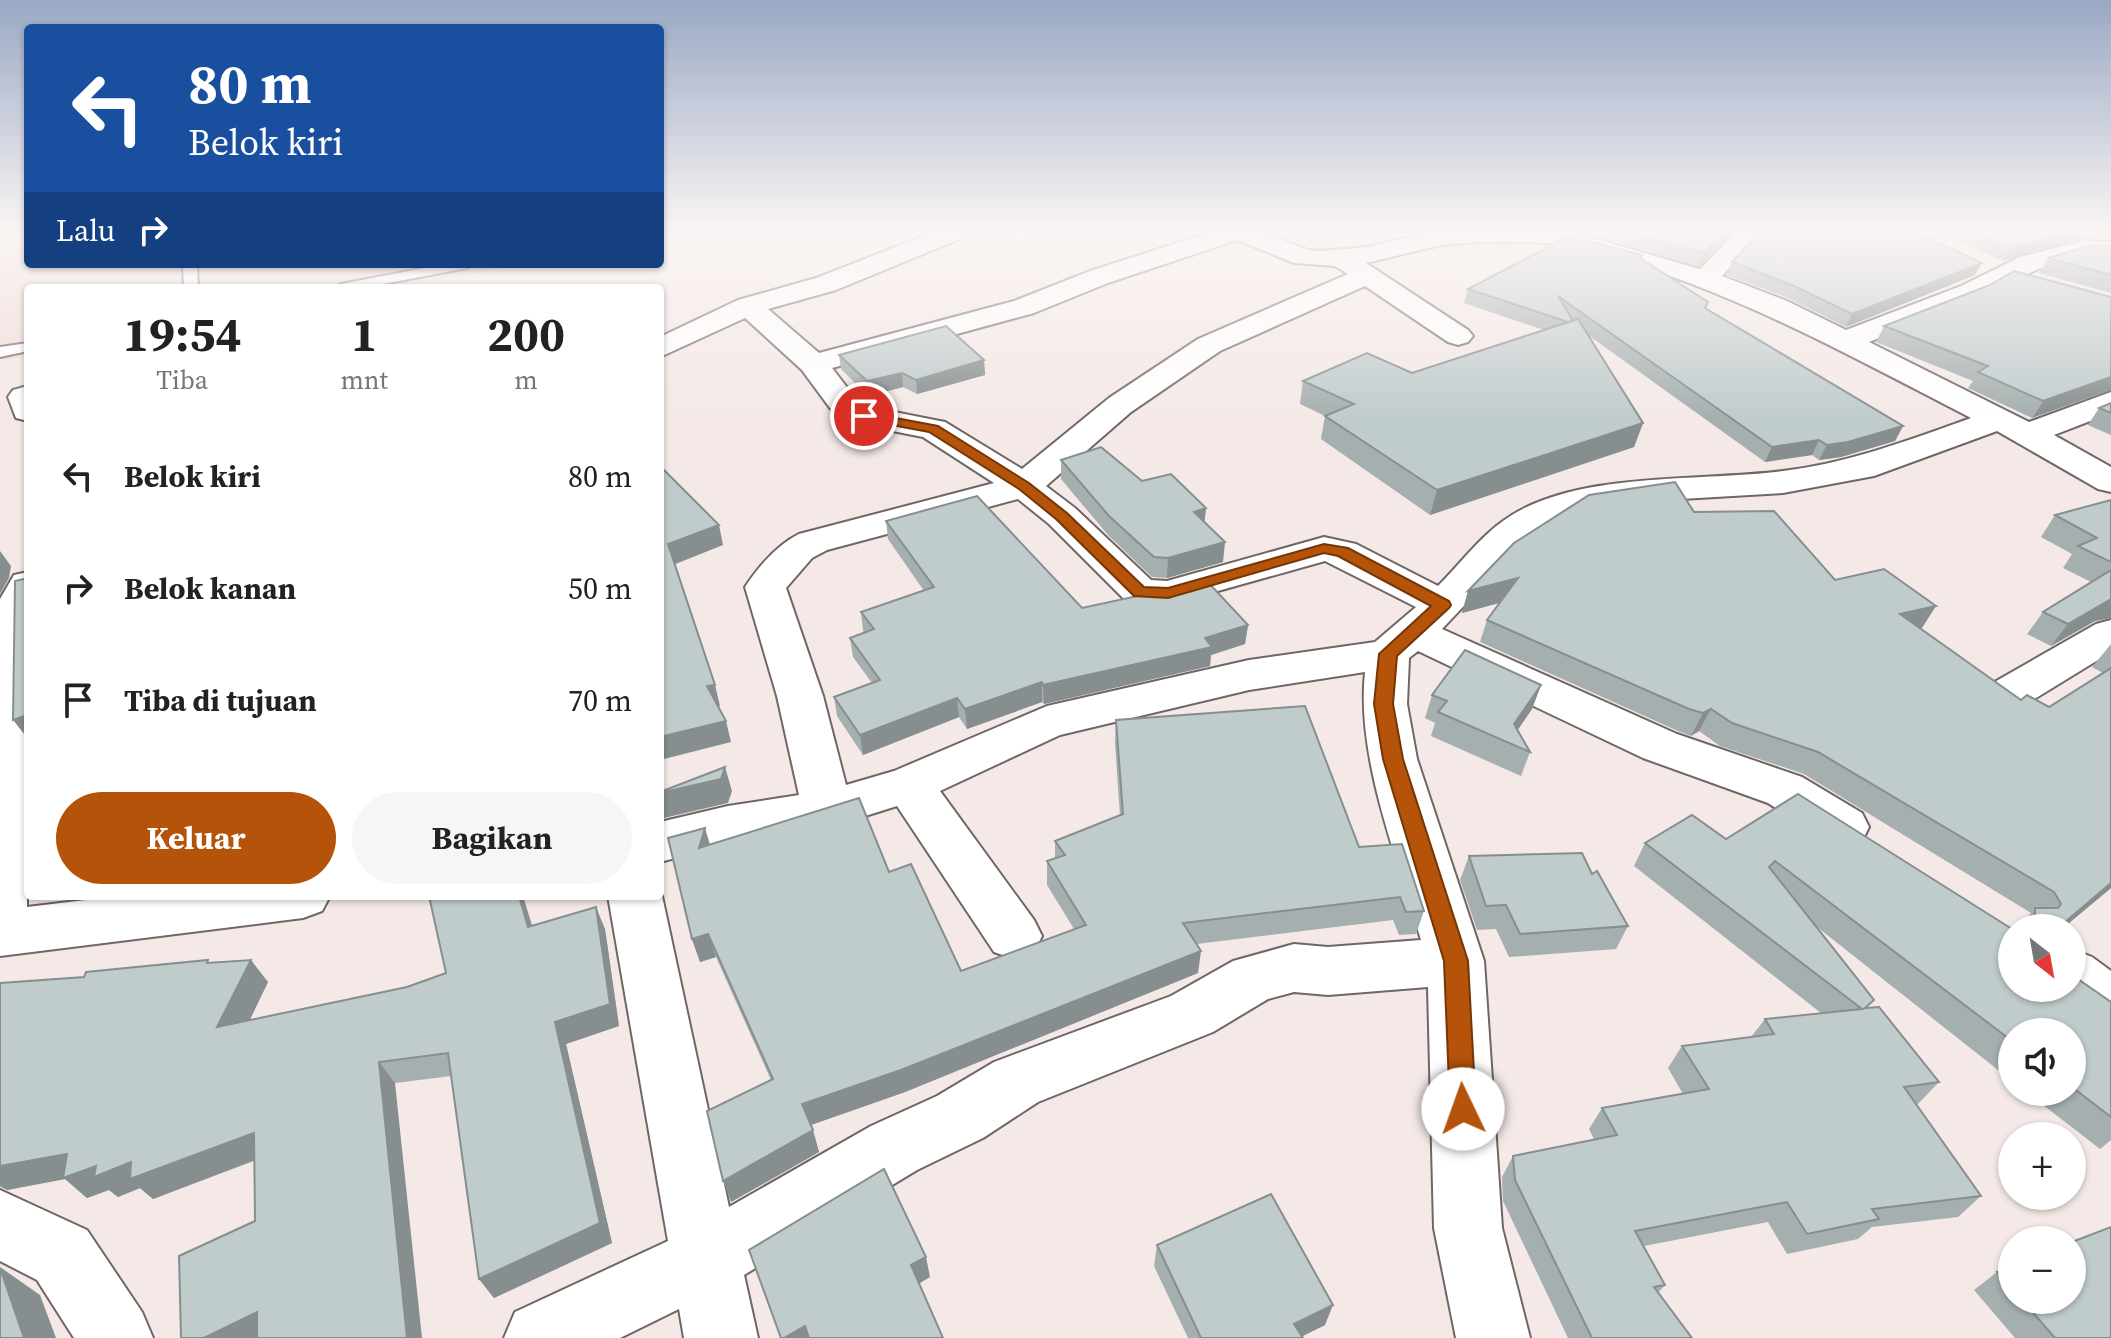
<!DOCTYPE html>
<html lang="id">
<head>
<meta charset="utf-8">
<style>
	:root { --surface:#fff; --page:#f6f6f6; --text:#222; --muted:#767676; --accent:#b45309 }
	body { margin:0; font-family:"Source Serif 4",serif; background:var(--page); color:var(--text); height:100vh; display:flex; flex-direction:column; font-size:30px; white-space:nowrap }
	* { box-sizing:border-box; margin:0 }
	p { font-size:26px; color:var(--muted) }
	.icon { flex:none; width:44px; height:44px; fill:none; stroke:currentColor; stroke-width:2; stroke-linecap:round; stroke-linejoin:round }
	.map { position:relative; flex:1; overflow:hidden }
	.drawer { position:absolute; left:24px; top:284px; width:640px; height:616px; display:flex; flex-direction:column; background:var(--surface); border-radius:8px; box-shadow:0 2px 6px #0004 }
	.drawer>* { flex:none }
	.guide { position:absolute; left:24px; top:24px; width:640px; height:244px; border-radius:8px; box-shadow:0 2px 6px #0004; background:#1a4fa0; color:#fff; overflow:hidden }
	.needle { width:52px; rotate:149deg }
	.buttons { position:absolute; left:1998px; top:914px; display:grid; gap:16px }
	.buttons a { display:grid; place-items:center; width:88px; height:88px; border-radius:50%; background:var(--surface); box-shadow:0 2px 6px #0004; font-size:40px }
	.pin { position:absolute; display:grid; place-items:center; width:68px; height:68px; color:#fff; margin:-34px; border:4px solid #fff; border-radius:50%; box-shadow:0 2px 8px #0007 }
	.me { position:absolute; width:88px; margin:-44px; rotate:357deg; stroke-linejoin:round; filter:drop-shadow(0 0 6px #0008) }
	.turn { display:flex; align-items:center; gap:28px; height:168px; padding:0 32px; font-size:36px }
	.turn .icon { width:104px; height:104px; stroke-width:2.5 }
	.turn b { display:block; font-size:56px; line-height:68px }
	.then { display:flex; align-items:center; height:76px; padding:0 32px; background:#0003; gap:16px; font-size:30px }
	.eta { display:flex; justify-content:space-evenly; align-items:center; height:136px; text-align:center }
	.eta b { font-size:48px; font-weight:700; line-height:56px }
	.action { display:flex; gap:16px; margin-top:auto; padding:16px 32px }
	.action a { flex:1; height:92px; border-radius:48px; background:var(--accent); color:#fff; font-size:32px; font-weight:700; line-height:92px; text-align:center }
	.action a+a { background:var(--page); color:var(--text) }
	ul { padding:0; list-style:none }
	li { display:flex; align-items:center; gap:24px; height:112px; padding:0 32px }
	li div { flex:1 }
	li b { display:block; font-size:30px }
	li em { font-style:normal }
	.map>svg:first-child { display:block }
	.built { fill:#f0dcd8 }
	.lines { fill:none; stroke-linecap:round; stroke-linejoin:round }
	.lane-casing { stroke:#706664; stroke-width:4 }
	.street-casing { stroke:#706664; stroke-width:4 }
	.lane { fill:#fff; fill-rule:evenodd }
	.street { fill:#fff; fill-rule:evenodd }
	.wall { fill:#a5afaf }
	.shaded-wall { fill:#868e8f }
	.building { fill:#c0cbcc; stroke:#868e8f; stroke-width:2 }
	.route { fill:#b45309; stroke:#753606; stroke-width:2 }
</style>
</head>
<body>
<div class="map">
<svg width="2111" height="1338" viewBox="0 0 2111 1338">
	<rect width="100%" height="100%" fill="#f4e9e6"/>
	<path class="built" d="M0,233H28V264H523L394,288H28V356L0,361Z"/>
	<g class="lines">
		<g class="lane-casing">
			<g id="lane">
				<path d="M183,264H197L198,288H184Z"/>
				<path d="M446,264H474L467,268L362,288H334L341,284Z"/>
				<path d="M28,343V351L0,357V347Z"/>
			</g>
		</g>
		<g class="street-casing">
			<g id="street">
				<path d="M931,233H965L962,238L836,290L768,309L819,353L1014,301L1090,271L1208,233H1264L1308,250L1321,251L1368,247L1427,233H1575L1700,269L1735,233H1761L1722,276L1787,301L1846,330L1961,286L2020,257L2082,241L2111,242V258L2083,257L2038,269L1981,298L1869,342L2029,422L2111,392V413L2054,435L2111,467V492L2098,489L1997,431L1874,476L1783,493L1647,501L1571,515L1529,537L1442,629L1677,734L1802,777L1862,813L1869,827L1862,841L1844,846L1826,841L1768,803L1643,758L1418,651L1409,658L1407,704L1417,759L1484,961L1502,1228L1530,1338H1456L1434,1228L1428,987L1328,995L1294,992L1268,999L1213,1032L1038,1102L983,1138L917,1170L744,1275L758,1338H684L679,1309L620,1338H504L515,1312L668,1241L608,896H660V892L662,896L729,1207L871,1126L937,1096L994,1062L1171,996L1233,961L1294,944L1328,947L1421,940C1397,857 1356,757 1365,672L1249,690L1060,735L940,791L1034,920L1042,936L1034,952L1014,959L994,952L897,806L827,828L728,844L660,862V822L728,806L799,795L777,696L745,587C759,566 777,545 799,534L994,483L923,437L852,423L830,408L802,370L745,318L660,357V337L738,300L816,278ZM1237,240L1294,263L1335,266L1348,274L1198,339L1109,398L1022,469L945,422L874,408L852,394L832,368L1034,313L1108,283ZM1475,242C1504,243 1538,240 1567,246C1712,278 1840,351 1971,418C1909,440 1849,463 1783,471C1700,482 1573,470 1503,521C1479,538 1459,565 1438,586L1356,544L1324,537L1167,581L1151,580L1075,508L1046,486L1131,412L1220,351L1365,286L1448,342L1458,345L1468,342L1473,336L1468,330L1366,263L1441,245ZM1018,499L1049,524L1126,601L1140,604L1168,605L1325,561L1416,607L1375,642L1249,660L1047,706L894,771L846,785L823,696L786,588L812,558L827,550Z"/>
				<path d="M24,387L28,388V421L16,418L8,397L13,390Z"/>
				<path d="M28,572L27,907L119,896H330L322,911L303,918L0,956V599L14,575Z"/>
				<path d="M2111,620V652L2023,706L2007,710L1991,706L1984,695L1991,684L2096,624Z"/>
				<path d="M2072,949L2092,957L2111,971V1031L2090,1023L2050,988H2072Z"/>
				<path d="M0,1190L87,1230L142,1312L153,1338H74L37,1280L0,1261Z"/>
			</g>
		</g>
		<use href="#lane" class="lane"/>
		<use href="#street" class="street"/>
	</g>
	<g class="wall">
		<path d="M1592,233H1731L1699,266L1591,235Z"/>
		<path d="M1940,233H2111V239L2081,238L2003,261Z"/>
		<path d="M2111,246V293L2039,273L2048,258Z"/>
		<path d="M1640,259L1705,308L1903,426L1895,441L1841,457L1819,460L1812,455L1765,462L1588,335L1643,423L1634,447L1430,515L1321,439L1325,416L1300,404L1303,381L1412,373L1544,330L1464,303L1468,289Z"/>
		<path d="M1732,262L1975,275L1846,327L1788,298L1727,275Z"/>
		<path d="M2111,297L2032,418L1968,388L1973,381L1876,342L1884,326Z"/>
		<path d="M839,355L984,360L985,375L917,394L903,387L868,396L841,369Z"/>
		<path d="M2111,403V435L2088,425L2099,408Z"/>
		<path d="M1061,460L1142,481L1206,508L1204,522L1223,562L1167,578L1152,577L1108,535L1061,479Z"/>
		<path d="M2111,500V618L2095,621L2051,646L2027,634L2043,612L2091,582L2063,568L2072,554L2041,537L2055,515Z"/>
		<path d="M1694,512L1835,580L1922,628H1920L2021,700L2049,707L2103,673L2092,667L2111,644V888L2063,928H2018L2031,913L1804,774L1720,746L1699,731L1691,736L1678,731L1480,642L1487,620L1499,603L1462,613L1468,591Z"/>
		<path d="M886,521L1082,608L1248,625L1245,644L1211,655L1210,666L1044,704L1042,702L967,729L959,717L863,755L837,716L834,697L872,683L853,657L850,638L865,633L863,631L861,612L924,591L888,539Z"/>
		<path d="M1541,685L1532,709L1517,730L1530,752L1521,776L1431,736L1435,723L1425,718L1432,695Z"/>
		<path d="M1116,720L1359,847L1424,911L1416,934L1399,935L1393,920L1197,944L1198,973L905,1092L811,1125L819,1152L731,1202L771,1080L716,957L700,962L692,939L710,845L889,872L961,971L1074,929L1047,885V861L1055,859V841L1120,816L1115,743Z"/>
		<path d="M1798,794L2111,1002V1140L2100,1149L2026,1092H2072V1032H2012V1081L1817,927L1867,1008L1939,1082L1918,1104H1916L1981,1196L1958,1217L1872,1227L1858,1239L1787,1254L1768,1222L1644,1246L1665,1285L1658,1293L1692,1338H1568L1503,1201L1502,1177L1513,1156L1594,1139L1589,1129L1602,1108L1683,1094L1668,1068L1682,1046L1751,1037L1765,1019L1821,1013L1634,866L1645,843L1726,839Z"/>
		<path d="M1469,856L1592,874L1628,926L1616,949L1509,957L1496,929L1477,930L1460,880Z"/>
		<path d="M429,896H523L532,926L605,929L619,1026L566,1044L612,1243L494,1298L479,1279L451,1076L395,1083L255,1221L254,1161L153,1199L140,1188L118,1197L109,1190L87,1198L65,1179L7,1190L0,1187V983L84,977L210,963L268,982L249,1020L407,987L446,973Z"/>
		<path d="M1157,1245L1325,1325L1302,1336L1303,1338H1188L1154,1266Z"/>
		<path d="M2012,1266V1300H2072L2111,1338H2015L1974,1290L1997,1272Z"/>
	</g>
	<g class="shaded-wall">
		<path d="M1724,233H1731L1699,266L1704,253Z"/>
		<path d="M2065,233H2084L2081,238L2003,261L2010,249Z"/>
		<path d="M1982,263L1975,275L1846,327L1852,314Z"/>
		<path d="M984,360L985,375L917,394L916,380Z"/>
		<path d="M902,373L903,387L868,396L867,381Z"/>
		<path d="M2111,377V390L2032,418L2043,401Z"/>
		<path d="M1643,423L1634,447L1430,515L1437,490Z"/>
		<path d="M1903,426L1895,441L1841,457L1819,460L1827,445Z"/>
		<path d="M1819,440L1812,455L1765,462L1772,447Z"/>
		<path d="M1206,508L1204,527L1194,512Z"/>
		<path d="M719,525L723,545L673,565L668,544Z"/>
		<path d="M1225,542L1223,562L1167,578L1168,558Z"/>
		<path d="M0,551L11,566L9,578L0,594Z"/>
		<path d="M1518,578L1510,600L1462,613L1468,591Z"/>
		<path d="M2111,599V618L2095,621L2051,646L2068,624Z"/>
		<path d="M1936,606L1922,628L1887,636L1900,614Z"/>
		<path d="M1248,625L1245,644L1211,655L1210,666L1044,704L1043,685Z"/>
		<path d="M1042,682V702L967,729L965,709Z"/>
		<path d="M715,685L720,706L712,708L707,686Z"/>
		<path d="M1541,685L1532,709L1509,743L1514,724Z"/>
		<path d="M957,698L959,717L863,755L860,735Z"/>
		<path d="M1711,709L1699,731L1691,736L1703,713Z"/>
		<path d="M28,715V739L13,720Z"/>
		<path d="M726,721L731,742L660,760V737Z"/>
		<path d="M725,767L732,791L728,803L664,818L660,806V793Z"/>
		<path d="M705,828L712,851L699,848Z"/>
		<path d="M2111,883V888L2063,928H2058Z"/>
		<path d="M519,896H523L539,949L528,927Z"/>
		<path d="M596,907L605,929L619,1026L566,1044L612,1243L494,1298L479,1279L555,1022Z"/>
		<path d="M708,934L716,957L700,962L692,939Z"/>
		<path d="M1201,951L1198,973L905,1092L808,1126L802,1104Z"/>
		<path d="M251,960L268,982L236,1049L217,1027Z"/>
		<path d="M379,1062L395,1083L422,1338H407Z"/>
		<path d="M813,1130L819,1152L731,1202L723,1181Z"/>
		<path d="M254,1133L273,1153L153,1199L140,1188L118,1197L109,1190L87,1198L65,1179L7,1190L0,1185V1166L67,1154L96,1166L131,1162Z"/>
		<path d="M926,1257L930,1277L915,1286L911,1265Z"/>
		<path d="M0,1267L40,1295L56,1338H24Z"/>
		<path d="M1333,1305L1325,1325L1299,1338L1294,1324Z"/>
		<path d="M257,1312L263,1338H204Z"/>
		<path d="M805,1326L810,1338H784Z"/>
	</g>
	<g class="building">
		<path d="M1631,233H1724L1704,253Z"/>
		<path d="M1759,233H1917L1982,263L1852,314L1794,286L1732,262Z"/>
		<path d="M1974,233H2065L2010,249Z"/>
		<path d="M1569,236L1642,255L1640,258L1708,302L1705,308L1903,426L1848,442L1827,445L1819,440L1772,447L1558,296L1573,321L1568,322L1468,289Z"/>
		<path d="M2092,245L2111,246V275L2048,258Z"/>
		<path d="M2014,271L2111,297V377L2043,401L1978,372L1988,366L1884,326L1990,285Z"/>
		<path d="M1578,319L1643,423L1437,490L1325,416L1354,404L1303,381L1367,353L1412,373Z"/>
		<path d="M946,326L984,360L916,380L902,373L867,381L839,355Z"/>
		<path d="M2111,403V413L2099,408Z"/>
		<path d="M1101,447L1142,481L1171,474L1206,508L1194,512L1225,542L1168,558L1154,557L1109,516L1061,460Z"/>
		<path d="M660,466L719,525L668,544L715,685L707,686L726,721L660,737Z"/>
		<path d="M1675,482L1694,512L1774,511L1835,580L1884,569L1936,606L1900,614L2021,700L2027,695L2049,707L2111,668V883L2058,928H2035V908H2058L2061,904L2054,892L1818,752L1732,723L1711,709L1703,713L1689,709L1487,620L1518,578L1468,591L1514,543L1589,495Z"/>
		<path d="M977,496L1082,608L1207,581L1248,625L1205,638L1212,647L1043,685L1042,682L965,709L957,698L860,735L834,697L880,680L850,638L874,629L861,612L934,587L886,521Z"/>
		<path d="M2111,500V562L2078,546L2097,538L2055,515Z"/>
		<path d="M2111,570V599L2068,624L2043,612Z"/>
		<path d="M28,578V715L13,720L15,581Z"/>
		<path d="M1465,650L1541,685L1514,724L1530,752L1438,712L1447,701L1432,695Z"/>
		<path d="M1305,706L1359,847L1402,844L1424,911L1406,912L1400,897L1183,923L1201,951L901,1070L802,1104L813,1130L723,1181L707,1111L773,1079L708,934L692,939L668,838L705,828L699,848L859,798L889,872L911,864L961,971L1086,925L1047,861L1065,855L1055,841L1123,814L1116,720Z"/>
		<path d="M725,767L721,779L660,793V792Z"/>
		<path d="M1798,794L2012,929V988H2072V975L2111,1002V1117L2072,1087V1032H2012V1041L1775,861L1769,867L1874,1000L1865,1008L1879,1007L1939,1082L1904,1087L1981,1196L1872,1209L1879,1219L1807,1234L1787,1202L1635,1231L1665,1285L1654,1287L1692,1338H1592L1515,1180L1513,1156L1617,1135L1602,1108L1709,1089L1682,1046L1774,1034L1765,1019L1862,1009L1645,843L1692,815L1726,839Z"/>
		<path d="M1582,853L1592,874L1597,871L1628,926L1520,934L1506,905L1486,906L1469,856Z"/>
		<path d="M429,896H519L528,927L596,907L610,1004L555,1022L600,1223L479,1279L448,1053L379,1062L407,1338H257V1312L204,1338H181L179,1256L255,1221L254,1133L130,1179L131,1162L94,1177L96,1166L63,1178L67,1154L0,1166V983L84,977L86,972L208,960L207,963L251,960L217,1027L407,987L446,973Z"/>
		<path d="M884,1169L926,1257L911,1265L943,1338H809L805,1326L784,1338H781L749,1250Z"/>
		<path d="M1271,1194L1333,1305L1294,1324L1303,1338H1201L1157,1245Z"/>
		<path d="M2111,1227V1338H2055L2022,1300H2072V1242Z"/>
		<path d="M2012,1266V1289L1997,1272Z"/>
		<path d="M0,1268L24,1338H0Z"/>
	</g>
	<linearGradient id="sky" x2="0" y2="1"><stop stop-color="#99a8c3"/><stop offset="0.55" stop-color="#faf5f4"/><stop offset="1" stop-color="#faf5f4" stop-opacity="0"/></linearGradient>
	<rect width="2111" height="420" fill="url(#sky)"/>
	<path class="route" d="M864,412L938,426L1029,483L1067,513L1144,587L1168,588L1324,544L1348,548L1449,601L1451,605L1449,608L1397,656L1393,704L1403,759L1468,961L1476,1109L1472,1118L1463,1122L1454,1118L1450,1109L1444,961L1383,759L1374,704L1379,654L1431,606L1338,556L1324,553L1168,598L1134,596L1056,519L1019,489L929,432L860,419L858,416Z"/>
</svg>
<div class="buttons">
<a><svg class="needle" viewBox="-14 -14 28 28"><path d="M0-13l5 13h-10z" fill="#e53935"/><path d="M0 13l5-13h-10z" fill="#767676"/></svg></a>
<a><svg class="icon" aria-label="sound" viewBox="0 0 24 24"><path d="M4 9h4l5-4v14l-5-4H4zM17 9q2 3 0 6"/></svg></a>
<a>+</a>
<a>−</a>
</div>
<div class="pin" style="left:864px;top:416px;background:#d93025"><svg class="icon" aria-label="arrive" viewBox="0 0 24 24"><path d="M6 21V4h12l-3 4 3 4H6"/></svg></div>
<svg class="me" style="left:1463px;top:1109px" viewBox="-20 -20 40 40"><circle r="19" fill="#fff"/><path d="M0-13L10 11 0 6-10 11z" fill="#b45309"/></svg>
<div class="guide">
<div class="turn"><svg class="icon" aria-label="left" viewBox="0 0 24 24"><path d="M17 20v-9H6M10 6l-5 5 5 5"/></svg><div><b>80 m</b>Belok kiri</div></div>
<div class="then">Lalu<svg class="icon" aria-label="right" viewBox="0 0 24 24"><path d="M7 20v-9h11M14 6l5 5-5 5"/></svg></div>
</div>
<section class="drawer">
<div class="eta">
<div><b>19:54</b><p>Tiba</p></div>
<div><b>1</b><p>mnt</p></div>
<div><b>200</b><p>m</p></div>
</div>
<ul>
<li><svg class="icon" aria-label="left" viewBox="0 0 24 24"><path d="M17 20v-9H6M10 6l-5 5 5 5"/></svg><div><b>Belok kiri</b></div><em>80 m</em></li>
<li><svg class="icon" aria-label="right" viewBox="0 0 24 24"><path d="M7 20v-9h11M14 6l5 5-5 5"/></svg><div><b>Belok kanan</b></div><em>50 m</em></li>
<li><svg class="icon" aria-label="arrive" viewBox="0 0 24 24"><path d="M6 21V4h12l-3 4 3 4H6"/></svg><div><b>Tiba di tujuan</b></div><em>70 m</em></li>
</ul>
<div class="action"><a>Keluar</a><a>Bagikan</a></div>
</section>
</div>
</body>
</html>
